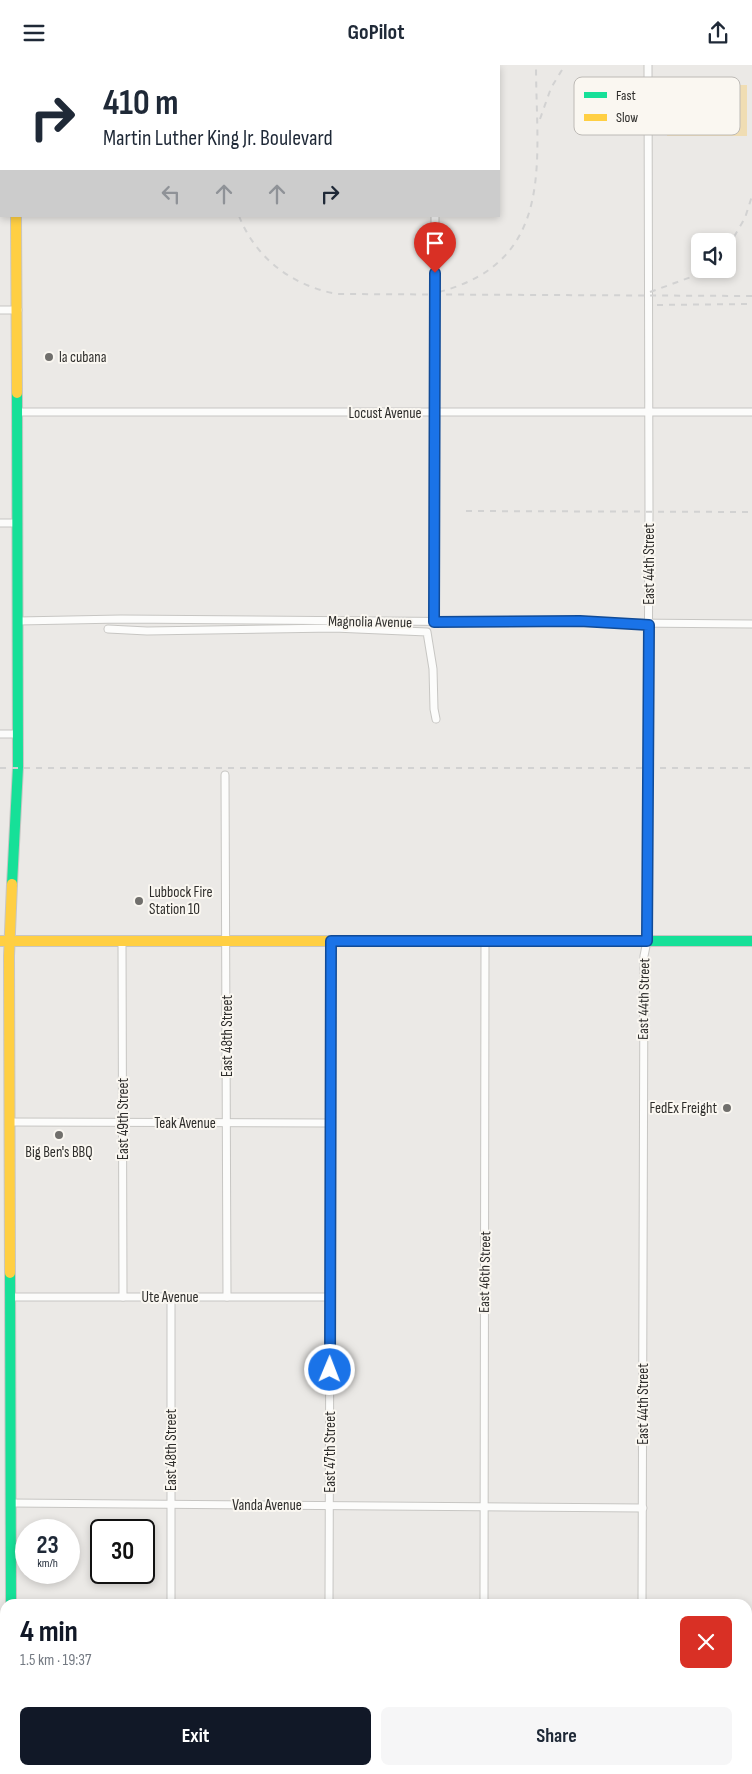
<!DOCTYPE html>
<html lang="en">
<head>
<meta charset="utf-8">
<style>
	:root { --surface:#fff; --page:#f6f6f7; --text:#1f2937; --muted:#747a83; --accent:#111827 }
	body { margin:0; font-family:"Sofia Sans Condensed",sans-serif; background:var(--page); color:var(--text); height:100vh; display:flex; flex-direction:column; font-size:19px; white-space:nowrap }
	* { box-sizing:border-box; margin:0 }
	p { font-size:16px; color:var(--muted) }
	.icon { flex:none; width:28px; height:28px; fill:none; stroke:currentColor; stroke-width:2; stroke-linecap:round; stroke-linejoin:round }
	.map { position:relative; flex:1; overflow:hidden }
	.drawer { position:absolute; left:0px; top:1534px; width:752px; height:176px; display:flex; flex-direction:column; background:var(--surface); border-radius:15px 15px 0 0; box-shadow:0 2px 8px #0003 }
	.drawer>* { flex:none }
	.guide { position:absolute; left:0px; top:0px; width:500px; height:152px; box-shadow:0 2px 8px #0003; background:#fff; color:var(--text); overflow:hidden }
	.tools { position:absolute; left:691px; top:168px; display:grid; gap:10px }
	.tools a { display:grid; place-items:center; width:45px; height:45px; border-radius:8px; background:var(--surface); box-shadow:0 2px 8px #0003; font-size:25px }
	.speed { position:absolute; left:15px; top:1454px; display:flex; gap:10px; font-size:25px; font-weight:700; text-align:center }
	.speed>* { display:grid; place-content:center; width:65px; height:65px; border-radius:50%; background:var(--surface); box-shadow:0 2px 8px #0003; line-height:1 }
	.speed small { font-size:12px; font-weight:400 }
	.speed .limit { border:2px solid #111; border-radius:8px; background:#fff; color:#111 }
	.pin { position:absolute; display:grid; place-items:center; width:42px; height:42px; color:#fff; margin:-51px -21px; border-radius:50% 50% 50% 0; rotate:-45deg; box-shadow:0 0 5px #0007 }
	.pin .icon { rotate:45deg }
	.me { position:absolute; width:55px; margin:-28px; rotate:1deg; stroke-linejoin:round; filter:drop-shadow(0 0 4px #0008) }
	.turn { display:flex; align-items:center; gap:18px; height:105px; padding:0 20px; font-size:22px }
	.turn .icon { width:65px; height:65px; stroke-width:2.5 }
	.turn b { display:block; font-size:35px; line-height:42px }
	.lanes { display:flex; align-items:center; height:48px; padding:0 20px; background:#0003; justify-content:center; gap:25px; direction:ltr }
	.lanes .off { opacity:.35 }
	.round { display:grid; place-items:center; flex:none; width:52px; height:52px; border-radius:8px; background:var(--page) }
	.headline { display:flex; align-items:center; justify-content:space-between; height:85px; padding:0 20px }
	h1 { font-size:30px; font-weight:700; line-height:38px; color:var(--accent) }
	.primary-button { display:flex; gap:10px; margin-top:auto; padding:10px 20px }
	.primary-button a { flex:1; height:58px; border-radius:8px; background:var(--accent); color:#fff; font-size:20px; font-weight:700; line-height:58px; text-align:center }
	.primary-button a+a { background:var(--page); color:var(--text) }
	header { display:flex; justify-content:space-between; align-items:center; height:65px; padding:0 20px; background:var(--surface); font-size:22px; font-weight:700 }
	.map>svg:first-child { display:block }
	.green { fill:#f0ddb3 }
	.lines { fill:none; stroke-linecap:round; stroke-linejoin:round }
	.street-casing { stroke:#c7c6c3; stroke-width:9 }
	.fast-casing { stroke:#c7c6c3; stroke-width:12 }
	.slow-casing { stroke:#c7c6c3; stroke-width:12 }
	.street { stroke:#fcfcfb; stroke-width:7 }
	.fast { stroke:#16e098; stroke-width:10 }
	.slow { stroke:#ffcf43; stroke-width:10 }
	.rail { stroke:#d2d2d2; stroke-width:2; stroke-dasharray:6 6; stroke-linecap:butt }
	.route-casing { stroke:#114b97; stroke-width:12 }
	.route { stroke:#1a73e8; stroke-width:9 }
	.poi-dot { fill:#706f6c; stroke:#faf7f1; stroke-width:2 }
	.labels { text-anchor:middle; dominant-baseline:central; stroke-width:4; stroke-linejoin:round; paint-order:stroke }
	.poi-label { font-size:15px; fill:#2e2d2b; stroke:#faf7f1; text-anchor:start }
	.street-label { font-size:15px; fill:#2e2d2b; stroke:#faf7f1 }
	.key { fill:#faf7f1; stroke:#bdbab6; stroke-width:1 }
	.key-label { font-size:14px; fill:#2e2d2b }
</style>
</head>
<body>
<header><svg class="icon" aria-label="menu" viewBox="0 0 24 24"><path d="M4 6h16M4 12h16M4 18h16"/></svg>GoPilot<svg class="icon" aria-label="share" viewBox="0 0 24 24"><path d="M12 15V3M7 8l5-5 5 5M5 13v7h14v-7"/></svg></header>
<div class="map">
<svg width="752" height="1709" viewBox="0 0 752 1709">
	<rect width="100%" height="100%" fill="#ebe9e6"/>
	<rect class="green" x="667" y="20" width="80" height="51"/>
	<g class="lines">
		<g class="street-casing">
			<g id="street">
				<path d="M299,0V1"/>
				<path d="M435,1V0"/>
				<path d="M0,34H1"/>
				<path d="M0,245H18"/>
				<path d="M18,347H752"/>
				<path d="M0,458H18"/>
				<path d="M18,556L121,554L752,559"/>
				<path d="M434,557L435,151"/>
				<path d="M108,564L147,566L334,563L427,567L433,604L434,644L436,654"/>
				<path d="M0,669H18"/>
				<path d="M225,710L227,1232"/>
				<path d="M122,876L123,1232"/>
				<path d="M9,1057L331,1058"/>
				<path d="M9,1232H331"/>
				<path d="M11,1438L643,1443"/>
				<path d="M171,1539V1232"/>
				<path d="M329,1539L331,876"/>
				<path d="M484,1539L485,876"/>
				<path d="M642,1539L644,891L647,876L649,447L648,0"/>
				<path d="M170,1709V1705"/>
				<path d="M328,1709V1705"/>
				<path d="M484,1709V1705"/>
				<path d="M641,1709V1705"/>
			</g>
		</g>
		<g class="fast-casing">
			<g id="fast">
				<path d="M11,0V1"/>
				<path d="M12,819L18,702L17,328"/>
				<path d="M434,876H752"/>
				<path d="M10,1208L11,1539"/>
				<path d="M748,1696L752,1692"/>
			</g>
		</g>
		<g class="slow-casing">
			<g id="slow">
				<path d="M16,151L17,328"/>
				<path d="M0,876H434"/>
				<path d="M10,1208L9,891L12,819"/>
				<path d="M11,1705V1709"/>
				<path d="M732,1709L737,1705"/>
			</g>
		</g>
		<use href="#street" class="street"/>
		<use href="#fast" class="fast"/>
		<use href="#slow" class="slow"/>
		<g class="rail">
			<path d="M232,1V0"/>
			<path d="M540,54L551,23L565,0"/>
			<path d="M239,151C256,194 293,221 337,229L752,231"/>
			<path d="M728,182L745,153L752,131"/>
			<path d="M439,227C557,196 536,95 536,0"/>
			<path d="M650,227L691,212L704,204"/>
			<path d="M657,240L752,239"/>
			<path d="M466,446L752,447"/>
			<path d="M0,703H752"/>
		</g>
	</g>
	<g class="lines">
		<g class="route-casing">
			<path id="route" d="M330,1305L331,876H647L649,560L580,556L434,557L435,208"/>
		</g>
		<use href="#route" class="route"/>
	</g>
	<g class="poi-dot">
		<circle cx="49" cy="292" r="5"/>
		<circle cx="139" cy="836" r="5"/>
		<circle cx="727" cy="1043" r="5"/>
		<circle cx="59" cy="1070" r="5"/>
	</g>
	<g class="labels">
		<g class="poi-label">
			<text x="59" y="292">la cubana</text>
			<text x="149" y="827">Lubbock Fire<tspan x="149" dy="17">Station 10</tspan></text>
			<text x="717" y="1043" text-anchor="end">FedEx Freight</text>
			<text x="59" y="1087" text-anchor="middle">Big Ben's BBQ</text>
		</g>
		<g class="street-label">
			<text x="385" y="348">Locust Avenue</text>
			<text transform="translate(649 499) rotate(-90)">East 44th Street</text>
			<text transform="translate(370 557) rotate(1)">Magnolia Avenue</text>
			<text transform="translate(644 934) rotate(-89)">East 44th Street</text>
			<text transform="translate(227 971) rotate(-90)">East 48th Street</text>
			<text transform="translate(123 1054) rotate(-90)">East 49th Street</text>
			<text x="185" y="1058">Teak Avenue</text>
			<text transform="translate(485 1207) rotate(-89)">East 46th Street</text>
			<text x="170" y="1232">Ute Avenue</text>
			<text transform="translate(643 1339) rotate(-90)">East 44th Street</text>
			<text transform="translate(171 1385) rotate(-90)">East 48th Street</text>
			<text transform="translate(330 1387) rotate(-90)">East 47th Street</text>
			<text x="267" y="1440">Vanda Avenue</text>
		</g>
	</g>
	<rect x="574" y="12" width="166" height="58" rx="8" class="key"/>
	<rect x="584" y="27" width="23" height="6" fill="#16e098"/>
	<rect x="584" y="49" width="23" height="7" fill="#ffcf43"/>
	<g class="key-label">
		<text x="616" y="35">Fast</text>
		<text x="616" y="57">Slow</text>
	</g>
</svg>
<div class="tools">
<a><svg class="icon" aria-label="sound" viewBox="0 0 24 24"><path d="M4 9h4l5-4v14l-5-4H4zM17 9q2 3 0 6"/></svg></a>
</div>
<div class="speed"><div>23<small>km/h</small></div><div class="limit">30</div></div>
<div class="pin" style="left:435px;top:208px;background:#d93025"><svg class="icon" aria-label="arrive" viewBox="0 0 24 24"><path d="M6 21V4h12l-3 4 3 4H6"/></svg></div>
<svg class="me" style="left:330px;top:1305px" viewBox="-20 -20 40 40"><circle r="17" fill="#1a73e8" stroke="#fff" stroke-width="3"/><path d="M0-11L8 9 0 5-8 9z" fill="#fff"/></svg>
<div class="guide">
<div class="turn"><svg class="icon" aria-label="right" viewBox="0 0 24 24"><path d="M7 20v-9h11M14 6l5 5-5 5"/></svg><div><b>410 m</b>Martin Luther King Jr. Boulevard</div></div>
<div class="lanes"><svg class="icon off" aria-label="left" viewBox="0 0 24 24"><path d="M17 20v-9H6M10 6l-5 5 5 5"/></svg><svg class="icon off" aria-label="ahead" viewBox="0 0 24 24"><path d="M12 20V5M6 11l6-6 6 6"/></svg><svg class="icon off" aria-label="ahead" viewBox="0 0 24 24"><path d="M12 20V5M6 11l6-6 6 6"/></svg><svg class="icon" aria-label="right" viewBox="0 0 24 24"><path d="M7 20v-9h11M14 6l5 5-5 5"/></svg></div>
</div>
<section class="drawer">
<div class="headline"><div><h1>4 min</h1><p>1.5 km · 19:37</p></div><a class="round" style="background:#d93025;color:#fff"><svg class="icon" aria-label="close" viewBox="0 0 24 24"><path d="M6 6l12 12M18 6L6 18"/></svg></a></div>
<div class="primary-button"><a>Exit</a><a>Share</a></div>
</section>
</div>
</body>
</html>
